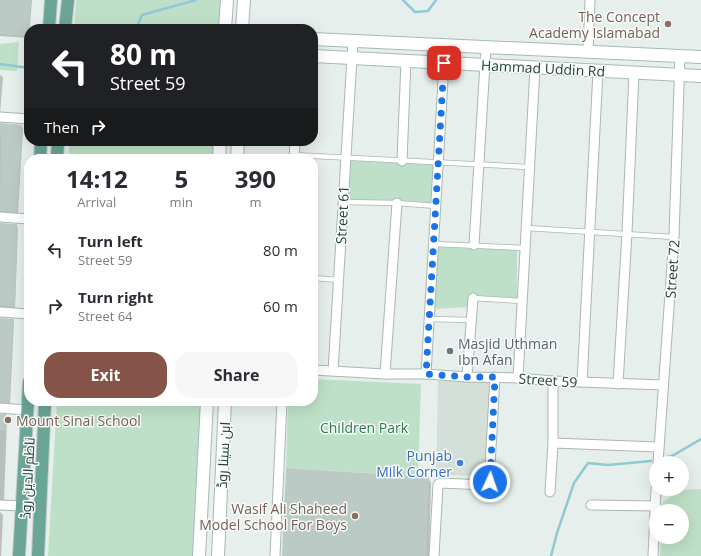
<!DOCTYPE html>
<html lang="en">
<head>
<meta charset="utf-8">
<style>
	:root { --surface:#fff; --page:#f7f7f7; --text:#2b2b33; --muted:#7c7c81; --accent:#855347 }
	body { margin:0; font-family:"Open Sans",Cairo,sans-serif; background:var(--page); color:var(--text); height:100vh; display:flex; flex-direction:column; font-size:15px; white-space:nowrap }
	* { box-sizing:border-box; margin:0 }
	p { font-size:13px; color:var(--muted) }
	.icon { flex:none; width:22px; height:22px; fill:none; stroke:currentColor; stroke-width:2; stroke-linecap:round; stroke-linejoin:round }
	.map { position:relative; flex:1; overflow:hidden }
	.sheet { position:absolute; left:24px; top:154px; width:294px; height:252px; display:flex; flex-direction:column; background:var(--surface); border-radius:16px; box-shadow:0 4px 16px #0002 }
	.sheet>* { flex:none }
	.hud { position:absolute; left:24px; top:24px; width:294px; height:122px; border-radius:16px; box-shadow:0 4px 16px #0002; background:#202124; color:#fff; overflow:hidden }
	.controls { position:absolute; left:649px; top:456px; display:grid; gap:8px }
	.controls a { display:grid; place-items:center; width:40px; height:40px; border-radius:50%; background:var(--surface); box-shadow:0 4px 16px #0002; font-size:20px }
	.pin { position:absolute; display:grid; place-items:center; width:34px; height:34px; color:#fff; margin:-17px; border-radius:8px; box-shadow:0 2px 6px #0006 }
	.me { position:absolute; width:44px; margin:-22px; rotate:3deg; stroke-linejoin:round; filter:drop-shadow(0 0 3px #0008) }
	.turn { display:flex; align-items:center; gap:14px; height:84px; padding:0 20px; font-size:18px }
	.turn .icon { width:52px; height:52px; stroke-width:2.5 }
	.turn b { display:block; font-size:28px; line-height:34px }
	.then { display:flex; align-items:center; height:38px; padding:0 20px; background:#0003; gap:8px; font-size:15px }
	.eta { display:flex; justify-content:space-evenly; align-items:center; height:68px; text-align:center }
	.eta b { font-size:24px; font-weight:700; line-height:28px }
	.action { display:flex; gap:8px; margin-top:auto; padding:8px 20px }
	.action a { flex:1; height:46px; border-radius:16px; background:var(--accent); color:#fff; font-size:16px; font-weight:700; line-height:46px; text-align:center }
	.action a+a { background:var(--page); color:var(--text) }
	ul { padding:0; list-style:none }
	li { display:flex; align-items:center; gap:12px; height:56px; padding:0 20px }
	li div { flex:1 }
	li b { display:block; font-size:15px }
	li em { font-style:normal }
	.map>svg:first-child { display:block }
	.built { fill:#d4dfda }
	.green { fill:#bfe0c8 }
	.shadow { fill:#0003 }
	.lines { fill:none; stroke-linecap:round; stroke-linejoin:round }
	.stream { stroke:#8ec9d4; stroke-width:2.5 }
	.building { fill:#bbcac4 }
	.lane-casing { stroke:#a8b8b2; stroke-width:6 }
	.street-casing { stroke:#a8b8b2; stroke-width:11 }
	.secondary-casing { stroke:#a4bbb3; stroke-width:14 }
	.primary-casing { stroke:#c2cac8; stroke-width:14 }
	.lane { stroke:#fff; stroke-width:4.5 }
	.street { stroke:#fff; stroke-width:9 }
	.secondary { stroke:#fff; stroke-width:12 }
	.primary { stroke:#6aa596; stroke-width:12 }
	.route { stroke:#1a73e8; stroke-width:7; stroke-dasharray:0 12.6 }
	.education-dot { fill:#8d6e63; stroke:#f7fbf9; stroke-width:1.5 }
	.worship-dot { fill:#6b7280; stroke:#f7fbf9; stroke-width:1.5 }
	.shop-dot { fill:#3f7fe0; stroke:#f7fbf9; stroke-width:1.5 }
	.labels { text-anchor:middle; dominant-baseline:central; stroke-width:3; stroke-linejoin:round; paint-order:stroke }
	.education-label { font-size:14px; fill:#785e54; stroke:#f7fbf9; text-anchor:end }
	.street-label { font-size:14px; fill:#24423a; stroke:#f7fbf9 }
	.worship-label { font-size:14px; fill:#5b616d; stroke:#f7fbf9; text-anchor:start }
	.park-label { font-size:14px; fill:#2d7a4b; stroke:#f7fbf9 }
	.shop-label { font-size:14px; fill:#366cbe; stroke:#f7fbf9; text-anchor:end }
</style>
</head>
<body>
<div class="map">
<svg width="701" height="556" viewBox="0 0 701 556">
	<rect width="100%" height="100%" fill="#e6efeb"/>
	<path class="built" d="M438,381L492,382L491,476L436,475Z"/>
	<g class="green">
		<path d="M76,0H222L221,29H74Z"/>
		<path d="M19,42L17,71L0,70V44Z"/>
		<path d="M69,141H215L214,159H69Z"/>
		<path d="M348,159L434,164L432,204L345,199Z"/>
		<path d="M436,247L517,250V298L471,296L469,307L433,309Z"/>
		<path d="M313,379L421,384L418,476L286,468L288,401H313Z"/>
		<path d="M57,401H203L195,556H48Z"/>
		<path d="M701,489V556H660L661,537H682V511H663V502L680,490Z"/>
	</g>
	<g class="shadow">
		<path d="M0,0H32L29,38L0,36Z"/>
		<path d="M0,75L3,77L0,114Z"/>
		<path d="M0,124L21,125L23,128L18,214H0Z"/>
		<path d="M0,224L16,225L18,228L15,309H0Z"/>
		<path d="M0,318L13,320L14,322L10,405H0Z"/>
		<path d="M0,415H6L7,418L4,501L0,502Z"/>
		<path d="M428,478L431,483L429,556H283Z"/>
		<path d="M0,512L3,515L1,556H0Z"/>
	</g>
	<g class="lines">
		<g class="stream">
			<path d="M403,0L415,12L428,11L436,0"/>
			<path d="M136,29L142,15L196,0"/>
			<path d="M0,64L29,68"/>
			<path d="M667,457L672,456L701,439"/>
			<path d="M551,556L557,533L574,483L588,463L608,465L651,461"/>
		</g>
	</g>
	<g class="building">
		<path d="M0,0H31L29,36L0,34Z"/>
		<path d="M0,123L22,125L17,212L0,211L1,136H0Z"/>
		<path d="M0,223L17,224L15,307L0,306Z"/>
		<path d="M0,318L14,319L9,403L0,402Z"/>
		<rect x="0" y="414" width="6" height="16"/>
		<path d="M286,468L429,477L426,556H282Z"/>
	</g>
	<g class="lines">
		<g class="lane-casing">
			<g id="lane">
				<path d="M294,155L529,167"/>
				<path d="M343,202L397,203L436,206"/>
				<path d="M526,228L674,237"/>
				<path d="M434,244L525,248"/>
				<path d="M313,278L339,280"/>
				<path d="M473,298L522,301"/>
				<path d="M429,319L472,320"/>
			</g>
		</g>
		<g class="street-casing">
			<g id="street">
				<path d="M588,52L590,0"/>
				<path d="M0,117L29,119"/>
				<path d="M294,159L295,141"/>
				<path d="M402,161L406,61"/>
				<path d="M0,217L29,219"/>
				<path d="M474,245L486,47"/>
				<path d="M0,312L29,314"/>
				<path d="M313,370L385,374H426L467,377L518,378L553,381L663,385"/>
				<path d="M333,371L353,41"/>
				<path d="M385,374L397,203"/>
				<path d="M426,374L444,63"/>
				<path d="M467,377L473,298"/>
				<path d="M518,378L535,68"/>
				<path d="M582,382L598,71"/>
				<path d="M618,384L627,233L634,73"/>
				<path d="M0,408L27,410"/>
				<path d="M553,443L658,447"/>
				<path d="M658,463L674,237L680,56"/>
				<path d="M550,492L553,443V381"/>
				<path d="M0,505L22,506"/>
				<path d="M591,505L656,506"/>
				<path d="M275,556L282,401"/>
				<path d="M434,556L438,485L440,483L487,485L489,484L495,377"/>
				<path d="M653,556L656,489"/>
			</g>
		</g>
		<g class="secondary-casing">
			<g id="secondary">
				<path d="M225,29L227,0"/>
				<path d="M242,29L244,0"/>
				<path d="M313,39L701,57"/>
				<path d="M313,56L701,76"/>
				<path d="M219,159L220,141"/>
				<path d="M237,159L238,141"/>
				<path d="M199,556L207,401"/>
				<path d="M218,556L225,401"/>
			</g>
		</g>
		<g class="primary-casing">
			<g id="primary">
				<path d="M49,29L51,0"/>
				<path d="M65,29L68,0"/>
				<path d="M40,159L41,141"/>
				<path d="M57,159L58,141"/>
				<path d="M19,556L29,382"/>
				<path d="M38,556L45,401"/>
			</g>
		</g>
		<use href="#lane" class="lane"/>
		<use href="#street" class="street"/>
		<use href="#secondary" class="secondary"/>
		<use href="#primary" class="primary"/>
	</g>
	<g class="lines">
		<path class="route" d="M444,63L426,374L467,377H495L490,482"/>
	</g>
	<g class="education-dot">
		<circle cx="668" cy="24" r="4"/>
		<circle cx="8" cy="420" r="4"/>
		<circle cx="355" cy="516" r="4"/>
	</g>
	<circle class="worship-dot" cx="450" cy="351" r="4"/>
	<circle class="shop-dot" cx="460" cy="463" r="4"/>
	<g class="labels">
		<g class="education-label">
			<text x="660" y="16">The Concept<tspan x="660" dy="16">Academy Islamabad</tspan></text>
			<text x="16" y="420" text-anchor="start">Mount Sinai School</text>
			<text x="347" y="508">Wasif Ali Shaheed<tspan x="347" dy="16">Model School For Boys</tspan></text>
		</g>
		<g class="street-label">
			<text transform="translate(543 68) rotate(3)">Hammad Uddin Rd</text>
			<text transform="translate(342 215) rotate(-87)">Street 61</text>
			<text transform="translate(672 269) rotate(-86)">Street 72</text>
			<text transform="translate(548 380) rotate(4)">Street 59</text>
			<text transform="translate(223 455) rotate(-87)">ابن سینا روڈ</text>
			<text transform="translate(27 478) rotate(-87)">ناظم الدین روڈ</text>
		</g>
		<g class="worship-label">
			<text x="458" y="343">Masjid Uthman<tspan x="458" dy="16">Ibn Afan</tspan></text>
		</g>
		<g class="park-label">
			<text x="364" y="427">Children Park</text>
		</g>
		<g class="shop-label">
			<text x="452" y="455">Punjab<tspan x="452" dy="16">Milk Corner</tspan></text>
		</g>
	</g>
</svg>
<div class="controls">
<a>+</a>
<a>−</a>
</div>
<div class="pin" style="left:444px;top:63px;background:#d93025"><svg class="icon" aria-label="arrive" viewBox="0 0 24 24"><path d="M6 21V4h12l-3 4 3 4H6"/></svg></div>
<svg class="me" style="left:490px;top:482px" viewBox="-20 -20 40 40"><circle r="17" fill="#1a73e8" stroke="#fff" stroke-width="3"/><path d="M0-11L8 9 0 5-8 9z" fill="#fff"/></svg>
<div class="hud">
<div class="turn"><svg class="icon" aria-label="left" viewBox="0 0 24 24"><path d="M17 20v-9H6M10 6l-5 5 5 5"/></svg><div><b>80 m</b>Street 59</div></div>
<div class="then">Then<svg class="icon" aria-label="right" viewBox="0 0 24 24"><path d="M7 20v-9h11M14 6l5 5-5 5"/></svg></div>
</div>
<section class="sheet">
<div class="eta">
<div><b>14:12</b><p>Arrival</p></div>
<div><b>5</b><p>min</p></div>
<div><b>390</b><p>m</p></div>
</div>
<ul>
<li><svg class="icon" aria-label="left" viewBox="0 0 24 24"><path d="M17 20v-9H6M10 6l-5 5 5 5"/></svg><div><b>Turn left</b><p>Street 59</p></div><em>80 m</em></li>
<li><svg class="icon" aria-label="right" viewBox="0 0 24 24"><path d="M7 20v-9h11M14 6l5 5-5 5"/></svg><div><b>Turn right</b><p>Street 64</p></div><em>60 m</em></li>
</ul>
<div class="action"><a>Exit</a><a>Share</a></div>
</section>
</div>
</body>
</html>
